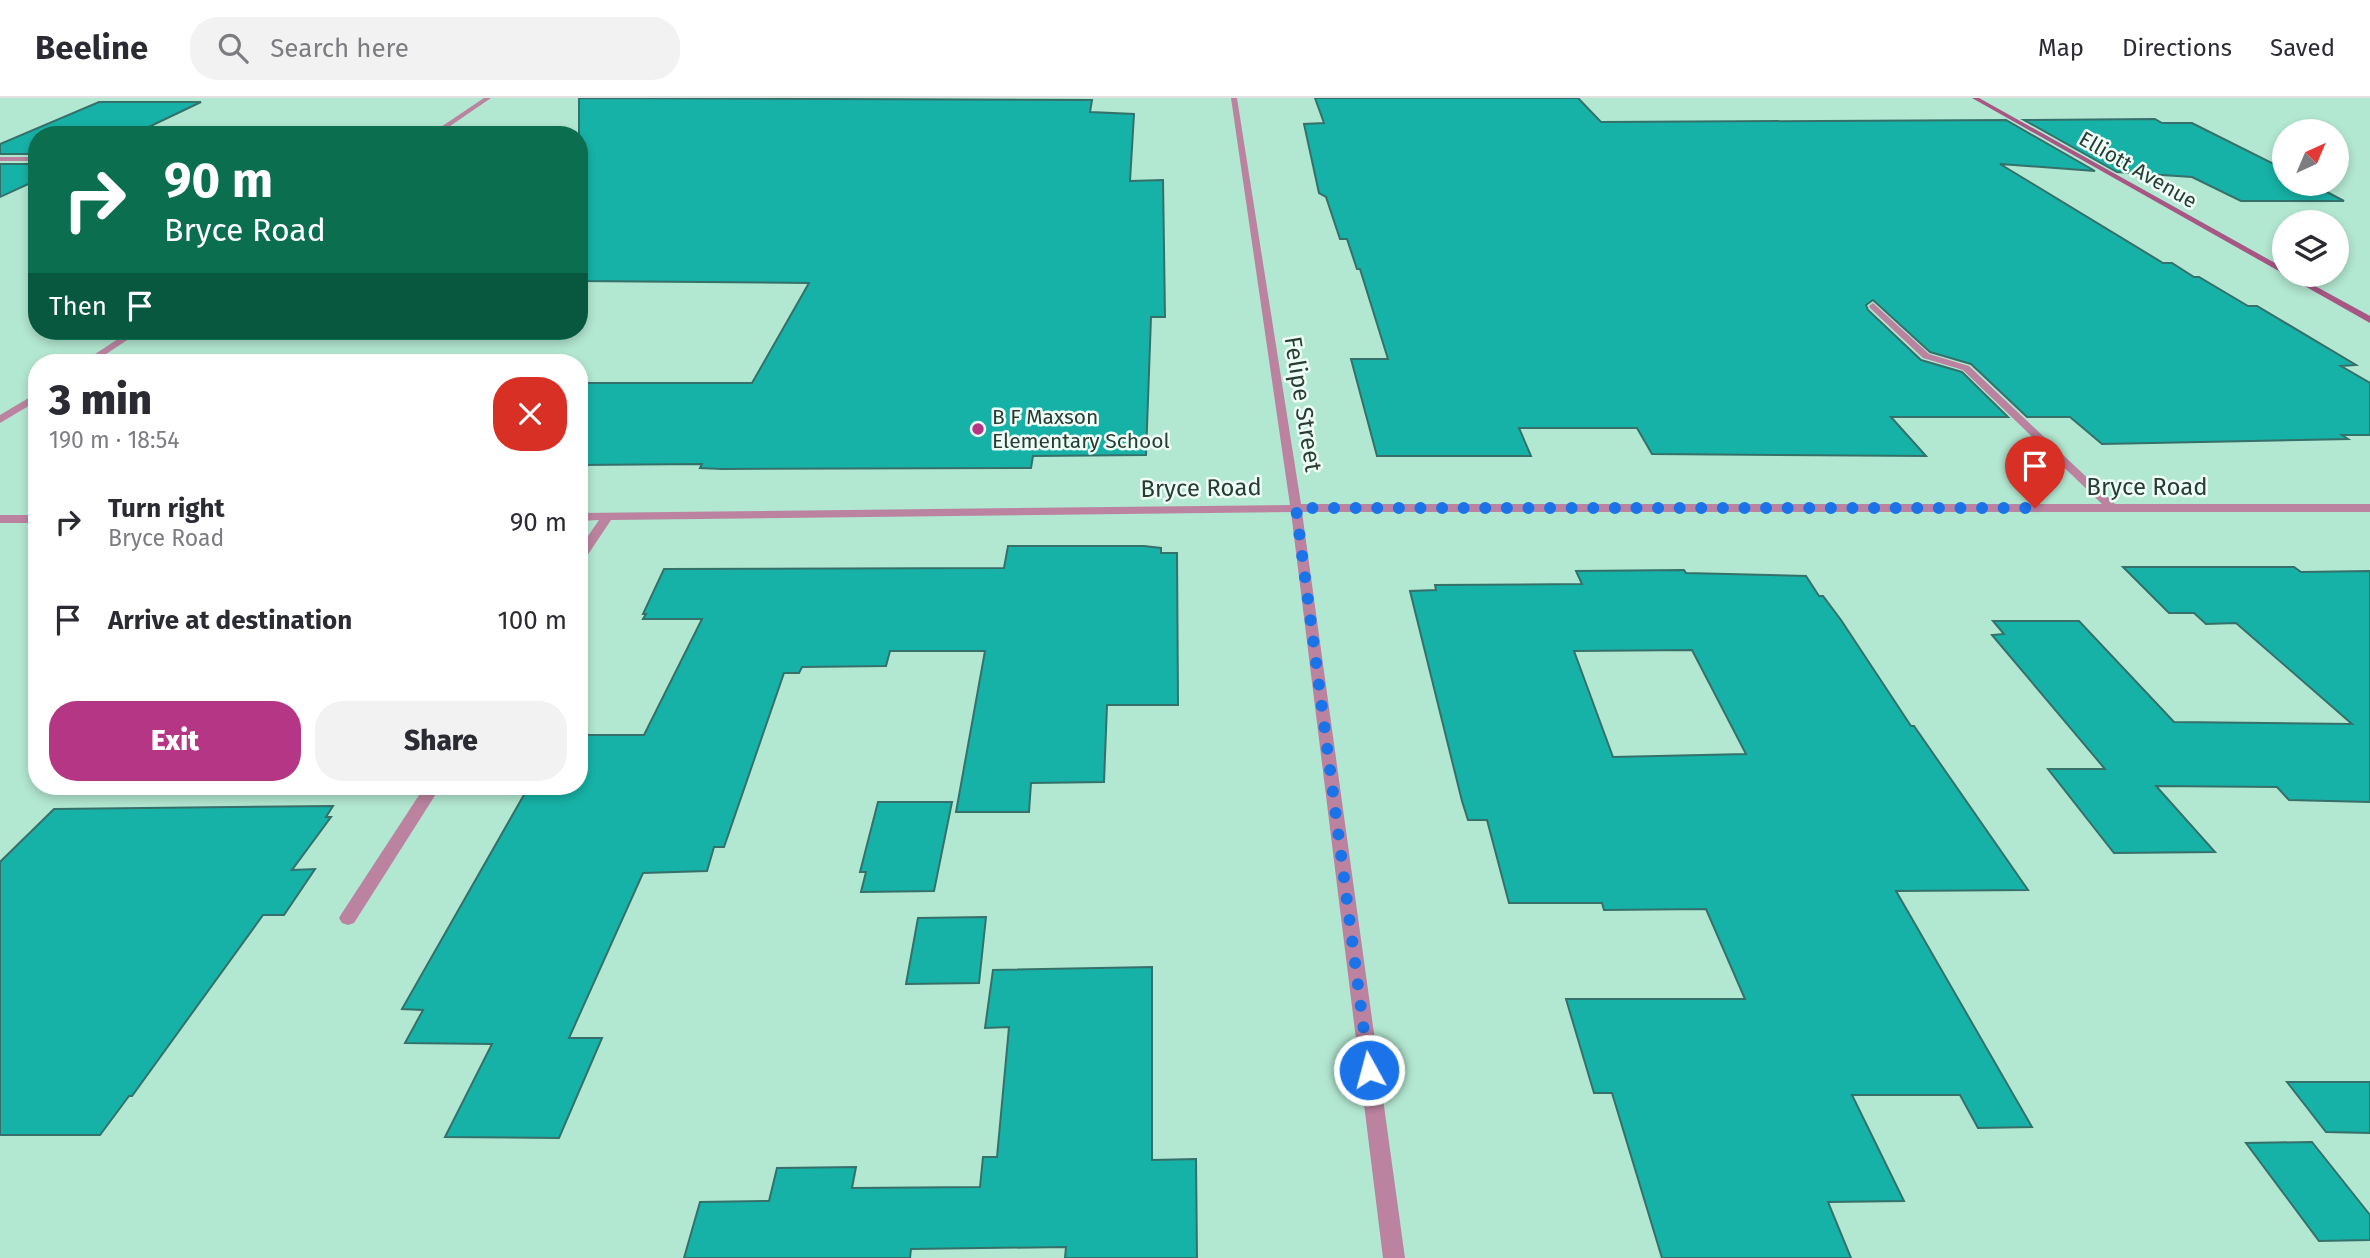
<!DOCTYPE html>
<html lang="en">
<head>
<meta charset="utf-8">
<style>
	:root { --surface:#fff; --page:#f2f2f3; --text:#2b2b33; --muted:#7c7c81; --line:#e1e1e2; --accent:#b53684 }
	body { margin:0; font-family:"Fira Sans",sans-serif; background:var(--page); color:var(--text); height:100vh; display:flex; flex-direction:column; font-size:26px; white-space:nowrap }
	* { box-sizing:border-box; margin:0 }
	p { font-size:23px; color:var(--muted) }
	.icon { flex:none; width:38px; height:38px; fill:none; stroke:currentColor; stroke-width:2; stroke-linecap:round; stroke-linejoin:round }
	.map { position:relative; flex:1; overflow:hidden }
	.side { position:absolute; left:28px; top:256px; width:560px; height:441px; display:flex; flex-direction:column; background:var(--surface); border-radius:28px; box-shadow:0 4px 10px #0003 }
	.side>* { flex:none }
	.banner { position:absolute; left:28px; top:28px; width:560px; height:214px; border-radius:28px; box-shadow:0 4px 10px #0003; background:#0b6e4f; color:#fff; overflow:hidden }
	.needle { width:46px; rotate:44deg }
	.controls { position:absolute; left:2272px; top:21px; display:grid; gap:14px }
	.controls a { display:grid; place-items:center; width:77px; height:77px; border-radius:50%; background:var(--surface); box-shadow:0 4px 10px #0003; font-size:35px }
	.pin { position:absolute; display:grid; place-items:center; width:60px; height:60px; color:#fff; margin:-72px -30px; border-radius:50% 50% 50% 0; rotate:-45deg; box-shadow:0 0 7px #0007 }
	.pin .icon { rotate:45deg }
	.me { position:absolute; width:77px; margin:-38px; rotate:353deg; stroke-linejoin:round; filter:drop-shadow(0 0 5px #0008) }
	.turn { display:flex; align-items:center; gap:24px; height:147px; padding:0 21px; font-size:32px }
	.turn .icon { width:91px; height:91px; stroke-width:2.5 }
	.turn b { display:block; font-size:49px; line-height:60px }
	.then { display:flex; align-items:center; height:66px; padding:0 21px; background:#0003; gap:14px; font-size:26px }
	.round { display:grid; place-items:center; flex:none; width:74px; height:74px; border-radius:28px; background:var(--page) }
	.head { display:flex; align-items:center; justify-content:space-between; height:119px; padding:0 21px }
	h1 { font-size:42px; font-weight:800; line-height:52px }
	.action { display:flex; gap:14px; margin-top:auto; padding:14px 21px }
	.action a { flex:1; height:80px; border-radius:28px; background:var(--accent); color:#fff; font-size:28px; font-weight:800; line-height:80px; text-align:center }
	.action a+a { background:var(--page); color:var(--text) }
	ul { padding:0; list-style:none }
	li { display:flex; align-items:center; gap:21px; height:98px; padding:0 21px }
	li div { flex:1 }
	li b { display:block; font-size:26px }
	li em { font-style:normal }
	header { display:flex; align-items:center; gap:42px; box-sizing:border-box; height:98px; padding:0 35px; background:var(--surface); border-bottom:2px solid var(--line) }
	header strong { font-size:33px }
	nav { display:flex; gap:38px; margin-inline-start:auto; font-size:24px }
	.search { width:490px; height:63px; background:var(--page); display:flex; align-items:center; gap:18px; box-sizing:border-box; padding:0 24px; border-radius:28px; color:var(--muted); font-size:26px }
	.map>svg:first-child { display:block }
	.building { fill:#17b2a7; stroke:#35706a; stroke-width:2; fill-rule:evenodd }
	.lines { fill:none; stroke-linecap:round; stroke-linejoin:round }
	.street { fill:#bb83a0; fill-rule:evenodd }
	.secondary { fill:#a85684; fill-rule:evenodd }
	.route { stroke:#1a73e8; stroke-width:12; stroke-dasharray:0 21.6 }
	.poi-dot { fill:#b53684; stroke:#effff8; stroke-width:2.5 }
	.labels { text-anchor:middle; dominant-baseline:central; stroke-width:5; stroke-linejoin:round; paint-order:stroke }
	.far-street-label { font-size:21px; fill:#273d34; stroke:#effff8 }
	.far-poi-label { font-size:21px; fill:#273d34; stroke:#effff8; text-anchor:start }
	.street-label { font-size:24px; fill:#273d34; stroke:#effff8 }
</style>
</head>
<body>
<header>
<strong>Beeline</strong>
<div class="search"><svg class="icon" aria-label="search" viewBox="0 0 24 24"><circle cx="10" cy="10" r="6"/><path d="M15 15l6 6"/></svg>Search here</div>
<nav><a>Map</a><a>Directions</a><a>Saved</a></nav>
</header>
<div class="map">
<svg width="2370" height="1160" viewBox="0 0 2370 1160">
	<rect width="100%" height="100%" fill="#b2e7d1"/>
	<g class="building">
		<path d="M579,0L1092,2L1090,14L1134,16L1130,83L1163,82L1165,219H1151L1146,357L1033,358L1031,370L722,371L700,370L702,366L579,367V285H752L809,185L579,183Z"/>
		<path d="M1315,0H1578L1601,24L2006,22L2095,73L2000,66L2163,165H2172L2194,179H2199L2248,208H2257L2356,267L2341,268L2370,285V337H2342L2348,341L2102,346L2070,319H2027L1971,266L1930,254L1873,202L1866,207L1868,212L1921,262L1962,274L2008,319H1891L1926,358L1652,356L1637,330H1519L1531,358H1377L1351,261H1388L1360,171H1357L1347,141H1340L1326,99L1319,95L1304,26L1324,25Z"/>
		<path d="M99,4H201L132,37H37V56H0V46Z"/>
		<path d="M2155,21L2162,25H2192L2284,71V86H2312L2344,103H2241L2192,79L2117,74L2024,22Z"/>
		<path d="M0,66H37V82L0,99Z"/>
		<path d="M1008,448H1144L1161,450V455H1177L1178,607H1107L1104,684L1031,685L1029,714H956L985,553H890L886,568L802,569L799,575H784L724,749H714L707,773L643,775L569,940H602L559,1040L445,1039L492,946L405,945L423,912L402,911L529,688H579V637H644L702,521H643L646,516H643L664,471L1004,470Z"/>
		<path d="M2123,469H2294L2301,474L2370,473V704L2289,702L2277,689L2156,688L2215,754L2114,755L2048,671H2105L1992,537L2004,536L1993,523H2079L2174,624L2352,626L2236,525L2206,526L2194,515H2169Z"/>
		<path d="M1684,472L1686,475L1806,478L1819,498H1823L1841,522L1911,628H1914L2028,792L1896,793L2032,1029L1978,1030L1960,997H1852L1904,1103L1828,1104L1851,1160H1662L1612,995H1594L1566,901H1745L1706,811L1604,812L1602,805H1509L1487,722H1468L1462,703L1410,493L1436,492L1435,487L1582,486L1576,473ZM1692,552L1746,656L1613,659L1574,553Z"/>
		<path d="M878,704H952L934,793L861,794L866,774H860Z"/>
		<path d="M333,708L326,719H331L292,772L315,771L284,817H263L132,998H129L100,1037H0V764L54,711Z"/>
		<path d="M986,819L979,885L906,886L918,820Z"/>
		<path d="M1152,869V1062L1196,1061L1197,1160H1065L1066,1149L911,1151L910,1160H684L700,1104L769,1103L777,1070L856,1069L852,1090L980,1089L983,1059H997L1009,929L985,930L993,872Z"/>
		<path d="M2287,984H2370V1035L2326,1034Z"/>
		<path d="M2312,1044L2370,1117V1142L2319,1143L2246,1045Z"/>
	</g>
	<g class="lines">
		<g class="street">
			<path d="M484,0H491L437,37H429Z"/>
			<path d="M1231,0H1237L1301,406H2102L1963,272L1923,260L1870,210L1869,208L1873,205L1929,256L1969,268L2115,406H2370V414H1302L1405,1160H1383L1291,414L611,422L583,464L579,465V451L599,422L579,423V415L1290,407Z"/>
			<rect x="0" y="59" width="37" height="4"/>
			<path d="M130,233H141L94,264H83Z"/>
			<path d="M37,295V303L0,325V317Z"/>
			<rect x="0" y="417" width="37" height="8"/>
			<path d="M425,688H441L354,825L348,827L342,825L339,820L342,815Z"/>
		</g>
		<g class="secondary">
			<path d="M1972,0H1979L2284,170V176Z"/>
			<path d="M2285,177H2295L2370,218V225Z"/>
		</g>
	</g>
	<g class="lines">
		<path class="route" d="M1369,972L1296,410H2035"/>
	</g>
	<circle class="poi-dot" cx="978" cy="331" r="7"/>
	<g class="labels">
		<g class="far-street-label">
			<text transform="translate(2138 72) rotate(30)">Elliott Avenue</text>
		</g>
		<g class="far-poi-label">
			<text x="992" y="319">B F Maxson<tspan x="992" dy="24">Elementary School</tspan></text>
		</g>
		<g class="street-label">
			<text transform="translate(1303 306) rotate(81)">Felipe Street</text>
			<text x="2147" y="389">Bryce Road</text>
			<text transform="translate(1201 390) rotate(-1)">Bryce Road</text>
		</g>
	</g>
</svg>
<div class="controls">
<a><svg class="needle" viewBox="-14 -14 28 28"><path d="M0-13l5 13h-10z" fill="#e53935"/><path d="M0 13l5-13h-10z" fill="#7c7c81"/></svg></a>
<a><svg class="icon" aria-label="layers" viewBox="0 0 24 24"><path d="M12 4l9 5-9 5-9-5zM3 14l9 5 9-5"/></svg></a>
</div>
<div class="pin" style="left:2035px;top:410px;background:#d93025"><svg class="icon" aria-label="arrive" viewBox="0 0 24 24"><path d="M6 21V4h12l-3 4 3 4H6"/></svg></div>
<svg class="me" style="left:1369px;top:972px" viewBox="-20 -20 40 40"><circle r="17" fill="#1a73e8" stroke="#fff" stroke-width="3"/><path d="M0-11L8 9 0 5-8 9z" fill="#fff"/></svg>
<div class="banner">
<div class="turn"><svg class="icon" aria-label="right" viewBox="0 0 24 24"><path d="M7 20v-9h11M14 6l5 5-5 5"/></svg><div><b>90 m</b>Bryce Road</div></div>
<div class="then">Then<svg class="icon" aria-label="arrive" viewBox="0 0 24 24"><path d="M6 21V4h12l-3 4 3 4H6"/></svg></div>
</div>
<section class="side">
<div class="head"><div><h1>3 min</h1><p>190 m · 18:54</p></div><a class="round" style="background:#d93025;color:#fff"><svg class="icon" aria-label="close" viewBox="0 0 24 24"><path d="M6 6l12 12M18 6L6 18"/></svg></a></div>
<ul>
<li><svg class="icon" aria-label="right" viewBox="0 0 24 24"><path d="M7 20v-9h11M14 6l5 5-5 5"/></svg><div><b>Turn right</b><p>Bryce Road</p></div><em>90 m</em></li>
<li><svg class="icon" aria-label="arrive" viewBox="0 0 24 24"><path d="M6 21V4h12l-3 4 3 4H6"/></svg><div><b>Arrive at destination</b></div><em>100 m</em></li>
</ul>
<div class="action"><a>Exit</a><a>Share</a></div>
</section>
</div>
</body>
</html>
